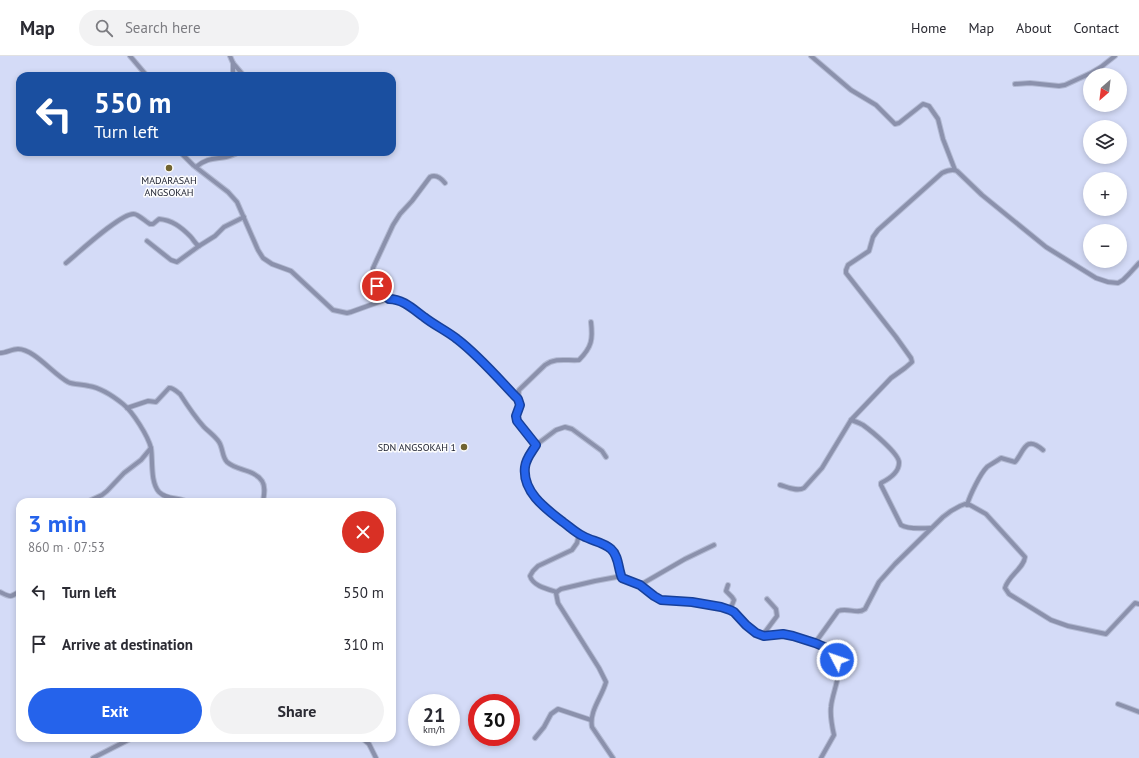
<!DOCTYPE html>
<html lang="en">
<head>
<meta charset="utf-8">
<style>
	:root { --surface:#fff; --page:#f2f2f3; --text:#2b2b33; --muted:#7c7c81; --line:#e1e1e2; --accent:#2563eb }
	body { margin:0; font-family:"PT Sans",sans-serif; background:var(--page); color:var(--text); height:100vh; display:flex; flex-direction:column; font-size:15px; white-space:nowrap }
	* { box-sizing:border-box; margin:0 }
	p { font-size:13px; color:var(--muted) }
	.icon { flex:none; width:22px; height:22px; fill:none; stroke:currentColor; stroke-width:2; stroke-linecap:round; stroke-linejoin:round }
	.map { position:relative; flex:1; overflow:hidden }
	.drawer { position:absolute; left:16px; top:442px; width:380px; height:244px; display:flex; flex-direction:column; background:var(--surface); border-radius:12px; box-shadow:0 2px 6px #0003 }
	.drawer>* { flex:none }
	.top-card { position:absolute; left:16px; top:16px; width:380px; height:84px; border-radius:12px; box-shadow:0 2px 6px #0003; background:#1a4fa0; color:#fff; overflow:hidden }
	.needle { width:26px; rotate:208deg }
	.controls { position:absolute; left:1083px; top:12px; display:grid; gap:8px }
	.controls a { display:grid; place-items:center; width:44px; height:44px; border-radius:50%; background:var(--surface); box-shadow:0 2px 6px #0003; font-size:20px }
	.speed { position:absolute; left:408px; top:638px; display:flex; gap:8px; font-size:20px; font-weight:700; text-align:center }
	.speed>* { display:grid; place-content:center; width:52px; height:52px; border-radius:50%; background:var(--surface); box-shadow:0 2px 6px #0003; line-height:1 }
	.speed small { font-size:10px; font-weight:400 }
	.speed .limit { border:6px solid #d22; background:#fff; color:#111 }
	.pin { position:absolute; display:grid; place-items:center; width:34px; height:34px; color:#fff; margin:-17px; border:2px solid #fff; border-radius:50%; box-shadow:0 1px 4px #0007 }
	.me { position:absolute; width:44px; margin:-22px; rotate:311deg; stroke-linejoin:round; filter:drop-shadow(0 0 3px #0008) }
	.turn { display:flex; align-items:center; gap:14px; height:84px; padding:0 12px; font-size:18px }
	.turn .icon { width:52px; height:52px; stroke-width:2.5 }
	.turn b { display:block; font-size:28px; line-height:34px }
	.round { display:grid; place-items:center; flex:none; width:42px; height:42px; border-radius:21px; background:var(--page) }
	.head { display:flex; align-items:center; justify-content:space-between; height:68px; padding:0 12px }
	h1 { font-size:24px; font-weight:700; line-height:30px; color:var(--accent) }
	.primary-button { display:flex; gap:8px; margin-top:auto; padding:8px 12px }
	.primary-button a { flex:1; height:46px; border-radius:24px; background:var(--accent); color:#fff; font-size:16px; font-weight:700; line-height:46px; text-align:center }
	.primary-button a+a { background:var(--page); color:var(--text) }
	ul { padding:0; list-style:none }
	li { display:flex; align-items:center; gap:12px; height:52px; padding:0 12px }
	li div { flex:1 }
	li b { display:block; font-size:15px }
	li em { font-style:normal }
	header { display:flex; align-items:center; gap:24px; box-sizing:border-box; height:56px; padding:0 20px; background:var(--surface); border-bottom:1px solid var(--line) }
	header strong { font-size:19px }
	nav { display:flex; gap:22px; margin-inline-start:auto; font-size:14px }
	.search { width:280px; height:36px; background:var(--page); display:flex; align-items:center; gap:10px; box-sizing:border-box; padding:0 14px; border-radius:22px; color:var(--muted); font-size:15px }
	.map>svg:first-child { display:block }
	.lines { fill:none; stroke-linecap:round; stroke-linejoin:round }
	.street-casing { stroke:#b2b9d2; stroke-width:6 }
	.street { stroke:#8b91ac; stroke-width:4 }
	.route-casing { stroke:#184099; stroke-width:10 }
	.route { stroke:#2563eb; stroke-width:7 }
	.poi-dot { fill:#716431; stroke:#fdfdfd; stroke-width:1.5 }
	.labels { text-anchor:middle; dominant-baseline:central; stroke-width:3; stroke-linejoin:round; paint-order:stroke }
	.poi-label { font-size:10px; fill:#181c2c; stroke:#fdfdfd }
</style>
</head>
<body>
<header>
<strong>Map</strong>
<div class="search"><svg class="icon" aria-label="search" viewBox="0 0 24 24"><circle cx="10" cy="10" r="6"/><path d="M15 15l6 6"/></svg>Search here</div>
<nav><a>Home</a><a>Map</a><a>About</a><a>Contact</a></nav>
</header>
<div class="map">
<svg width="1139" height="702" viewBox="0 0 1139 702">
	<rect width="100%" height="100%" fill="#d4dbf7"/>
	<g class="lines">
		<g class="street-casing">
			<g id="street">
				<path d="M130,0L147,20"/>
				<path d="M230,0L233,7L244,20"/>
				<path d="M811,0L851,34L876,49L895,68L899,67L923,48L929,50L938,63L943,83L955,114"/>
				<path d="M233,7V17L235,20"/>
				<path d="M1015,28L1030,27L1059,30L1065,29L1091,17L1101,11L1115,0"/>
				<path d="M180,96L193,109L228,136L237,146L258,194L263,202L272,208L291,215L333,254L347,257L351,256L387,243H395L409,249L424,261L458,283L495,319L518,343L520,349L516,360L517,365L536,389C532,396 526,402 525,411C522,435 544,451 561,464C568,470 575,476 583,480C592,485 603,486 611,493C619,500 618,513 622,521L640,529L654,540L661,544L692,546L721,551L730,554L736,558L751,574L762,580L783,577L787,578C800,581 827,588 835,599C845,613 832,636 831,651C830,660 832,670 834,679L821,702"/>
				<path d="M196,111C206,102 215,103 226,101C231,100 235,98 239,96"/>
				<path d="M147,185L171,204L177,206L199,190"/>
				<path d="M66,207C77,198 122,156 134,158C138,158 146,166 150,168H153L159,163C172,164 181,171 190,180C194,184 195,188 199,190L215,180L224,171L244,161"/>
				<path d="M389,243C381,233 371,225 373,212L393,169L400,158L412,145L430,121C436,118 441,122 445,127"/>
				<path d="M0,297C6,297 12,293 18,293C34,293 53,318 68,326C74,329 82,328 89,330C102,332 113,340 123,348C133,356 148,380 151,392C153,404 150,426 159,436C167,444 178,441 188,446"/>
				<path d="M518,345L519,334L545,309C556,301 567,305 579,304C592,291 593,283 591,266"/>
				<path d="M127,352L148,345L156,346L169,332C173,331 177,336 180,338C187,349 195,361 204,371C209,376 215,380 219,386C223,392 222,401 227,406C237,415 254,413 262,425C266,431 264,439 263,446"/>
				<path d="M851,364C855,365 859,367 863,369C870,374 900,398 899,407C899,417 889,423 881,427V429L901,469C909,474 923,472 931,472"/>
				<path d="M536,389L556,374L565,371L572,373L602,395L606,401"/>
				<path d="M780,429C787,431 797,436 804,432L822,412L851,364L891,322L905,312L912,306L911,302L896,281L846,217V214L848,209L869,195L873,181L878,174L942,117C946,115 953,113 957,115L982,139L1046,191L1096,222L1108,226L1118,227L1123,224L1129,218L1139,207"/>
				<path d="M87,446L102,439L107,435L124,417L141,404L151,392"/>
				<path d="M967,449C970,439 980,418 987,411C991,408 997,405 1001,402L1015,406C1024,396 1025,378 1043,394"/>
				<path d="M640,529L685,503L714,489"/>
				<path d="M728,529L726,535L732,541L734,544L730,554"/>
				<path d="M0,536C10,541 10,542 20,535"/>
				<path d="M557,536C547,533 533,530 530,520L533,515L538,510L572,494L577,487L579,478"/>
				<path d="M762,580L777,560L776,553L767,543"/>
				<path d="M815,587L838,555C848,551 857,559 865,553L879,526L895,508L943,461L951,455L960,450L965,448L970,449L986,458L1025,501C1024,512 1008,520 1005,532L1009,538L1051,564L1068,570L1106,578L1135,547L1139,548"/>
				<path d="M1118,648L1139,656"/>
				<path d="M362,682L369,688L376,702"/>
				<path d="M535,682L544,671L551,658L558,653L591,664"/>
				<path d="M93,702L132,682"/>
				<path d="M613,702L592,671C589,655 602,641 606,626L599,612L558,547L556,537L558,535L561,533L595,525L622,520"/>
			</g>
		</g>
		<use href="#street" class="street"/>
	</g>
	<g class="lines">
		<g class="route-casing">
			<path id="route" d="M377,230L389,243C403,243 413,253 424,261C434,269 447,275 457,283C478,299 497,321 515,340L518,343L520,349L516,360L517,365L536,389C532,396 526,402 525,411C522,436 546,453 563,466C570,471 576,477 583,480C592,485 603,486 611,493C619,500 618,513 622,522L640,529L654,540L661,544L692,546L721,551L730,554L734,556L746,569L756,577L764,580L783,578L793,580L815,587L827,592L834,598L837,604"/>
		</g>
		<use href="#route" class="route"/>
	</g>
	<g class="poi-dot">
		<circle cx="169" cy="112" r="4"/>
		<circle cx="464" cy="391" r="4"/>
	</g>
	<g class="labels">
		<g class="poi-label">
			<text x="169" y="124">MADARASAH<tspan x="169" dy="12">ANGSOKAH</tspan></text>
			<text x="456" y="391" text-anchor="end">SDN ANGSOKAH 1</text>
		</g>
	</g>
</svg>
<div class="controls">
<a><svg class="needle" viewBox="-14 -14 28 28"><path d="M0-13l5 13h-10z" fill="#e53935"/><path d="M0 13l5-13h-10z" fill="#7c7c81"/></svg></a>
<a><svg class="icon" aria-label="layers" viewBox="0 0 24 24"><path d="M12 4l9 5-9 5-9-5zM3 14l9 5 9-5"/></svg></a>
<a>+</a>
<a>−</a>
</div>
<div class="speed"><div>21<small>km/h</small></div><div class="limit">30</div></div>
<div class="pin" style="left:377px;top:230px;background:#d93025"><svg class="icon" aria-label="arrive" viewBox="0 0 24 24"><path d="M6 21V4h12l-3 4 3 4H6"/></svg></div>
<svg class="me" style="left:837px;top:604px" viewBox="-20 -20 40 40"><circle r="17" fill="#2563eb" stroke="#fff" stroke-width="3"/><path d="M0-11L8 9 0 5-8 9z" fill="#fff"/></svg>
<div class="top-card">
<div class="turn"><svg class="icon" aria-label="left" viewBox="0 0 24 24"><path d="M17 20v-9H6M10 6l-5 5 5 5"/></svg><div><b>550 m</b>Turn left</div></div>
</div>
<section class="drawer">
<div class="head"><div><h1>3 min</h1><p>860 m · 07:53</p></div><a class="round" style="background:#d93025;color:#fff"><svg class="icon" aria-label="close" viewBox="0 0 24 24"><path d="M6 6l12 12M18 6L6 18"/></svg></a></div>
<ul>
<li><svg class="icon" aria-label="left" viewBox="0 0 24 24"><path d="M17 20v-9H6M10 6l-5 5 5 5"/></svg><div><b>Turn left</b></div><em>550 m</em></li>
<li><svg class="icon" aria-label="arrive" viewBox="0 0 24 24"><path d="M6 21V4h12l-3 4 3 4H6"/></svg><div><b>Arrive at destination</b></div><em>310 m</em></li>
</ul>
<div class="primary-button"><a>Exit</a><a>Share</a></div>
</section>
</div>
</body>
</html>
